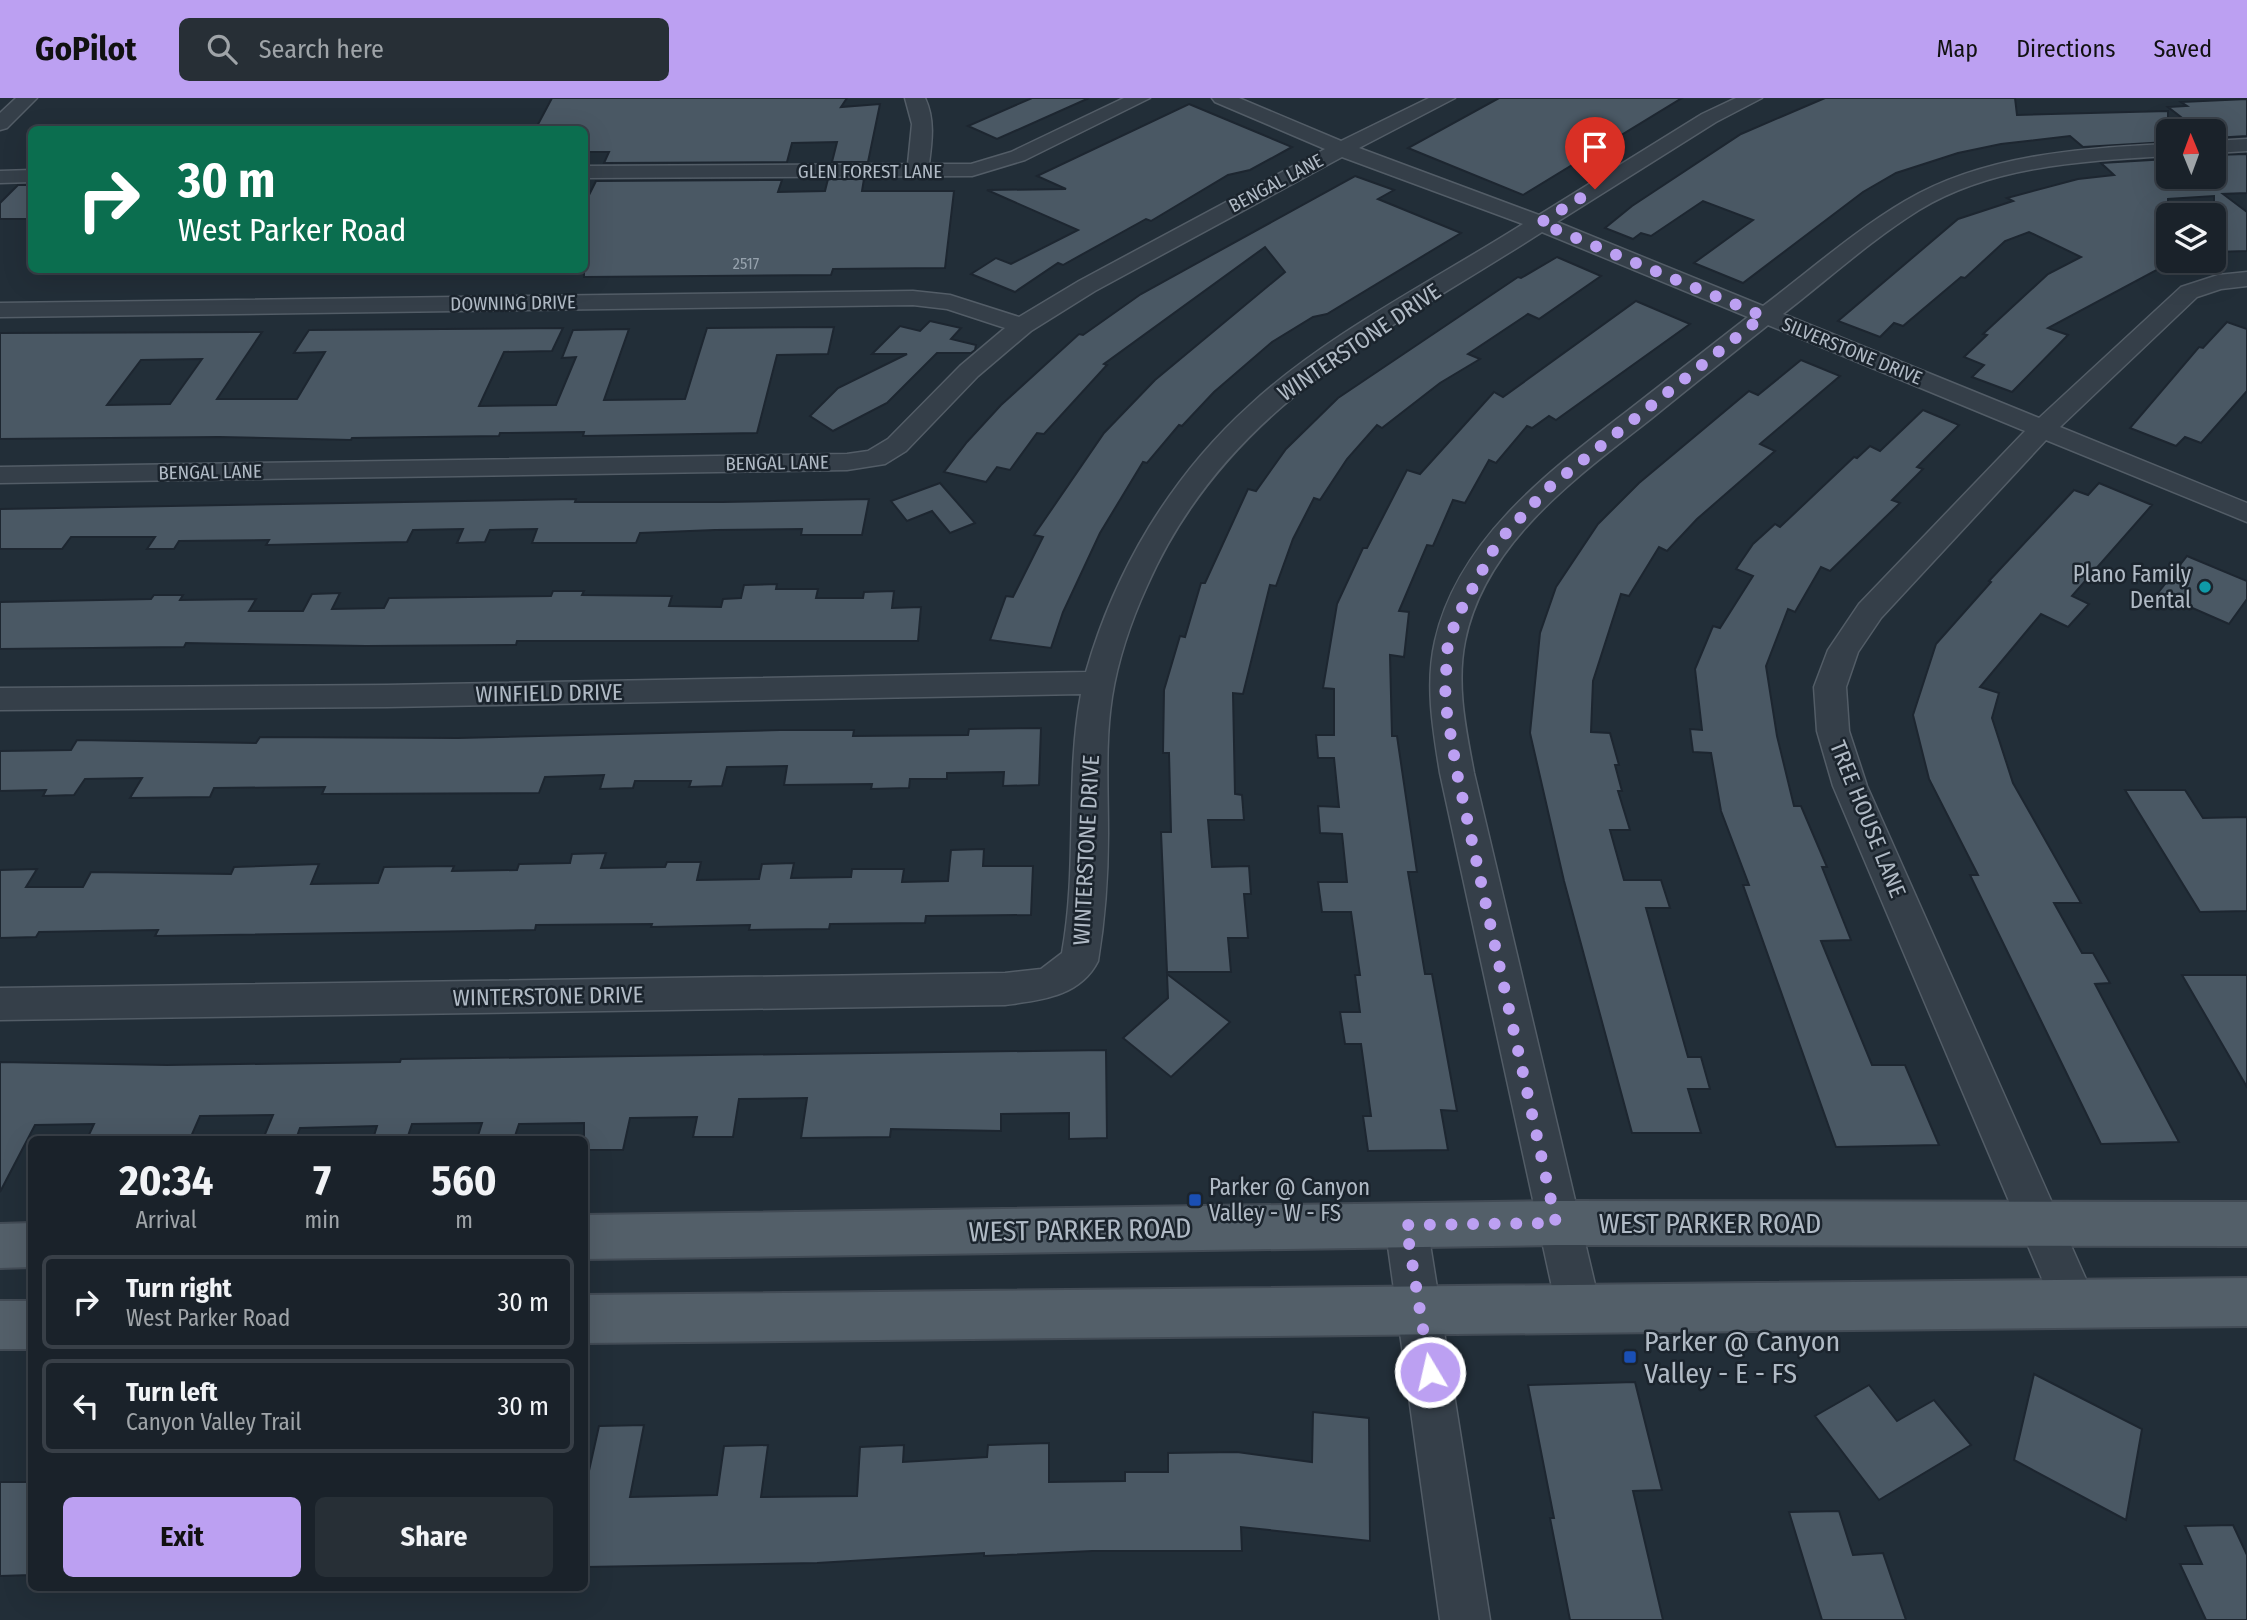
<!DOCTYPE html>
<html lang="en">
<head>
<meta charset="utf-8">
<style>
	:root { --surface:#1a222a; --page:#272f36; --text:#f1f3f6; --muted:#9fa4a8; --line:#383f47; --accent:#bca0f2 }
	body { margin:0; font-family:"Fira Sans Condensed",sans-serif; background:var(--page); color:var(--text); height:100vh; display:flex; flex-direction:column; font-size:26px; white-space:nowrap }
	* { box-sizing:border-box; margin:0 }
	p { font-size:23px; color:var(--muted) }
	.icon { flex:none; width:38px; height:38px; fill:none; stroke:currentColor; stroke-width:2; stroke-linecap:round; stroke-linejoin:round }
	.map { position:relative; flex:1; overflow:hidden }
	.details { position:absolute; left:28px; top:1038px; width:560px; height:455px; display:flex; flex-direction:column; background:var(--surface); border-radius:10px; box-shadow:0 7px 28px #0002,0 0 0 2px var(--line) }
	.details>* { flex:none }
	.banner { position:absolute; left:28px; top:28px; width:560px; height:147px; border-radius:10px; box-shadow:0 7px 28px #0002,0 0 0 2px var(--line); background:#0b6e4f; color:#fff; overflow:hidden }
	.needle { width:46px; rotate:359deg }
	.buttons { position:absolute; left:2156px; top:21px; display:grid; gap:14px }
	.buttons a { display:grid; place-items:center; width:70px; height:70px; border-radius:10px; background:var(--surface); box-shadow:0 7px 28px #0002,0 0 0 2px var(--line); font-size:35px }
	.pin { position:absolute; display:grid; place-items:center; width:60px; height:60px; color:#fff; margin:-72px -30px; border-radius:50% 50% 50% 0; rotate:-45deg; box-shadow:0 0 7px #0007 }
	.pin .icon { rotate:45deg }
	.me { position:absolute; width:77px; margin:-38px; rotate:351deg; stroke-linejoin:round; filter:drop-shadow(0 0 5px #0008) }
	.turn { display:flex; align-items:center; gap:24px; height:147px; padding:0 35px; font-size:32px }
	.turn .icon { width:91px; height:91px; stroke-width:2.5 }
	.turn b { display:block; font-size:49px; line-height:60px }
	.eta { display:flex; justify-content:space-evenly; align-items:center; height:119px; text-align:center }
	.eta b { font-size:42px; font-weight:700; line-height:49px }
	.action { display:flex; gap:14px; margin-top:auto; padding:14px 35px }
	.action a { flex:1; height:80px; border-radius:10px; background:var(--accent); color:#111; font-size:28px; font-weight:700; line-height:80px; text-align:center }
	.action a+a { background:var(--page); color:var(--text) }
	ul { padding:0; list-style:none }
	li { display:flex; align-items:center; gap:21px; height:94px; margin:0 14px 10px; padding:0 21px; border:4px solid var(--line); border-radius:10px }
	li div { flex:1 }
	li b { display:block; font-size:26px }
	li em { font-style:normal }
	header { display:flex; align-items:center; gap:42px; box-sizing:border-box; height:98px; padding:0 35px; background:var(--accent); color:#111 }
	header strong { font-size:33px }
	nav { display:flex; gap:38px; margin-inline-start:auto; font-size:24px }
	.search { width:490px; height:63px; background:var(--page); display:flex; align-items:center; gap:18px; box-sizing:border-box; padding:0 24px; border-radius:10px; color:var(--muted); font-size:26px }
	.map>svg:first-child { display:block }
	.building { fill:#4a5864; stroke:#1d2630; stroke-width:2; fill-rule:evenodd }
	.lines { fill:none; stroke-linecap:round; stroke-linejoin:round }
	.minor-casing { stroke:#535d67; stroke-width:3 }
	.major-casing { stroke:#424b55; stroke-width:4 }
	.minor { fill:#353f49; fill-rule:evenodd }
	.major { fill:#535f69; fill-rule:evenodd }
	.route { stroke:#bca0f2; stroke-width:12; stroke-dasharray:0 21.6 }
	.culture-dot { fill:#0f9aa8; stroke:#1b242d; stroke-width:2.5 }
	.transit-dot { fill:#1a4fb4; stroke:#1b242d; stroke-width:2.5 }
	.labels { text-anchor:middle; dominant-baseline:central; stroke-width:5; stroke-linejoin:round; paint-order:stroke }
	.far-number-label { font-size:16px; fill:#96a2ad }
	.far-street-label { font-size:19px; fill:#b0bac5; stroke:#1b242d }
	.street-label { font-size:23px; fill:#b0bac5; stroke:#1b242d }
	.poi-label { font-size:23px; fill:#b0bac5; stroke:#1b242d; text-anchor:end }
	.near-street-label { font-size:28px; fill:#b0bac5; stroke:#1b242d }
	.near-poi-label { font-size:28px; fill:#b0bac5; stroke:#1b242d; text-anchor:start }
</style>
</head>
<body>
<header>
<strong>GoPilot</strong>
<div class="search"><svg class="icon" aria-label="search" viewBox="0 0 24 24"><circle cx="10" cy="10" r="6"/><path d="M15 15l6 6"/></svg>Search here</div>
<nav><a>Map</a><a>Directions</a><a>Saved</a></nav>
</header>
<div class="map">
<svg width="2247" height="1522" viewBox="0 0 2247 1522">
	<rect width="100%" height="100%" fill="#222e38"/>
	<g class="building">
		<path d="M552,0H847L841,9L880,6L868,64H832L837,44L792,45L787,64L604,65L609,54H584V32H535Z"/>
		<path d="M1032,0H1089L997,41L968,28Z"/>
		<path d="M1499,0H1682L1523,97L1408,50Z"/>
		<path d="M1825,0H2015L2017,17L2168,13V44L2083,49L2070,38L2001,46L1958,55L1896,75L1863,94L1743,185L1694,165L1753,122L1703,103L1651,138L1641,135L1633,141L1605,130L1632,108L1741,36Z"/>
		<path d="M2247,1V38L2214,40V33H2199L2168,9L2187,8L2181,4Z"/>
		<path d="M1189,6L1292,49L1250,72L1228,77L1151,123L1146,121L1063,167L1058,165L1015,194L971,176L996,160L1011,166L1078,132L987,92L1066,91L1037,78Z"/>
		<path d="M2247,56V95L2223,96L2247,114V153L2214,154V98L2168,101V166L2048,230L2068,237L2012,294L1972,279L1984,267L1964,259L1987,237L1983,236L2048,176L2081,159L2029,134L2005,143L1965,180L1961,179L1903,228L1894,225L1880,239L1838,223L1958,121L2013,103L2007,100L2078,81L2114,77L2101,65L2168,61V79H2214V57Z"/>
		<path d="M1355,78L1394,92L1378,101L1461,135L1327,216L1313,219L1272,244L1214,294L1182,328L1179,327L1147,365L1143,364L1100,435L1063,514L1051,550L990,542L1006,498L1013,499L1043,439L1034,437L1104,335L1155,282L1285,174L1265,149L1104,266L1107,267L1044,336L1037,335L1010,372L997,369L986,384L944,374L967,344L1001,307L1079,236L1083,237L1141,196Z"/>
		<path d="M828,81H864L862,93H954L945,170L833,171L831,177L584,179V107L596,83L782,82L778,94L825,93Z"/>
		<path d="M18,87H32V121H0V105Z"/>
		<path d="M1557,159L1601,178L1539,221L1528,216L1468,256L1480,261L1440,285L1382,330L1377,327L1347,361L1320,402L1314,400L1293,441L1276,488L1270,487L1243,596L1233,595L1235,696L1242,697L1244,722H1208L1212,769L1249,768L1251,796H1244L1248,840H1228L1231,874H1167L1161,734H1171L1169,655H1163L1164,592L1180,538L1185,539L1201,485H1205L1248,391L1256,393L1286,351L1338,300L1518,179L1521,180Z"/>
		<path d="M1636,203L1690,226L1556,322L1549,318L1532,330L1527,328L1496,365L1489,362L1465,405L1453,402L1433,448L1427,447L1399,513L1409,514L1404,559L1390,557L1392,638H1397L1417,774H1408L1425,876H1432L1457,1013L1441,1012L1448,1052L1368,1053L1363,1018H1371L1361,946H1345L1340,914H1360L1355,877H1360L1351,814H1322L1318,784H1347L1342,736L1320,735L1318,708L1339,709L1334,660H1318L1316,637H1334V591L1323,590L1337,506L1363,450H1367L1407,372L1420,376L1494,294L1503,299Z"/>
		<path d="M930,223L961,230L951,241L976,247L975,252L971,255H937L887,305L833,333L810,318L838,290L907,256H872L900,228L920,233Z"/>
		<path d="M2227,224L2247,231V293L2201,345L2185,339L2176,348L2130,330L2199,249L2203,250Z"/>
		<path d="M834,229L828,256L777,257L757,335L583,338L584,334L500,335L499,338L352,340L351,342L219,339L0,341V235L262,234L217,301H297L325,254L294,255L309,232L563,230L552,253L504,254L479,308L556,307L576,259L562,260L573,232L629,231L604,302L685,301L707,230ZM202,261L170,306L107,307L141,262Z"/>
		<path d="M1801,262L1840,278L1760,346L1775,353L1697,421L1667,453L1659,449L1629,498L1621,496L1593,583L1591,634L1610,635L1619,667H1615L1622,693H1618L1630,732H1610L1624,782H1661L1670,810H1646L1688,959H1701L1710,991H1688L1701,1035H1632L1564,783L1530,635L1540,535L1556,489L1598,426L1639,385L1749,293L1758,297Z"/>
		<path d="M1923,312L1959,327L1917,369L1923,371L1892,402L1900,405L1830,473L1821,469L1795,514L1788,511L1766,568L1777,638L1794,708H1801L1827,769H1822L1851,842L1821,843L1872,967H1905L1939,1047L1836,1049L1743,787H1749L1721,713L1711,655L1693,654L1690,631L1702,632L1695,571L1713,528L1720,530L1753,478L1736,471L1753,446L1775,426L1780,429L1854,359L1857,360L1870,348L1880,353Z"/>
		<path d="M940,385L975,425L950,435L932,413L907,423L891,403Z"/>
		<path d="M2099,385L2152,407L2072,498L2089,506L2068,529L2041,516L1980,589L1999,595L1992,620L2013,685L2081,805H2054L2082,855H2093L2110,885L2095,886L2179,1044L2101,1046L1970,777H1978L1929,681L1913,617L1936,546L1991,484L1989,483L2074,392L2088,397Z"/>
		<path d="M576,401L575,404H722L869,401L862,437H801L802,431L715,432L640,435L636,445H532L537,431L490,432L485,444L457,445L463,431L413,432L407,444L266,447L269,442L179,443L174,451H147L155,439H71L62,451H0V411Z"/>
		<path d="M2187,458L2247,483V501L2229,526L2158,495Z"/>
		<path d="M777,486L776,491H818L816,500H863L864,494L894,493L892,510L921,509L918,543H517L516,547L366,548L186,545L184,549L0,551V504L151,501L154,497H183L180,502L256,501L249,513H303L312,496L340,495L332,511L384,510L389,500L551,498L553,493H584L582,497L672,498L669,508L721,509L723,501L741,500L744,487Z"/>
		<path d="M1041,630L1039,687L1003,688L1004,674L947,675V681H910L909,690L871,691L872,686L784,687L787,668L727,669L722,688L689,689L691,683H635L633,690L600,691L604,677L545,679L539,695L322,696L325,689L214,690L210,699L130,700L142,680L85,681L74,697L43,698L46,692L0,693V653L71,652L77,642L256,645L260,639L458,640L780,632H854L853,638L968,637L969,631Z"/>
		<path d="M2125,692H2185L2203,720L2247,719V813L2200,814Z"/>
		<path d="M984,751L983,768H1033L1031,817L926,818L925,825L830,826L829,831L749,832L750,827L651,829L652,826L536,827L535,832L155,838L158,832L39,834L36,839L0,840V772L37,771L26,789H83L91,774L231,776L234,769L319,766L311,786L378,785L384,769L454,768L452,773L517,772L519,766L570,765L572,756L606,755L601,770L665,769L667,764H701L697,782L759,781L762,766L794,765L791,780L851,779L852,771H904L902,784L948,783L951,752Z"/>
		<path d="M1167,876L1230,924L1171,979L1123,940L1168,900Z"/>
		<path d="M2182,877H2247V989Z"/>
		<path d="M1106,952L1107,1040L1069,1041V1015L1001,1016V1033L891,1031L890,1039L801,1040L807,1000L739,1001L733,1039H693L697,1019L630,1020L623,1052H584V1025L519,1026L514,1041H477L482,1025L412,1026L407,1041H373L377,1028L300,1030L296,1041H263L273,1017L200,1018L190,1041H87L94,1026L35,1027L0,1094V964L167,967L400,964L401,961Z"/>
		<path d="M2034,1276L2142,1331L2126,1422L2014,1362Z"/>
		<path d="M1635,1284L1662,1392L1633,1393L1663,1522H1570L1550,1420H1554L1528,1287Z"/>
		<path d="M1869,1287L1897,1323L1934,1302L1971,1347L1879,1402L1815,1318Z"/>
		<path d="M1313,1314L1369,1320L1370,1443L1241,1429L1242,1453H1092L984,1458V1455L817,1465L584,1469V1395L599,1328L644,1327L630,1399L717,1397L724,1348L768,1347L761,1399L857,1398L860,1349L904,1347L903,1364L987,1359L988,1347L1049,1345V1384L1125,1383V1374H1168V1355L1237,1354L1312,1364Z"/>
		<path d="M0,1384H32V1477L0,1478Z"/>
		<path d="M1839,1413L1853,1457L1883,1455L1906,1522H1822L1789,1414Z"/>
		<path d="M2233,1427L2247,1457V1522H2206L2180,1466H2202L2185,1428Z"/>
	</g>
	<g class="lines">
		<g class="minor-casing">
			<g id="minor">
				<path d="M16,0H37L7,30L0,32V15Z"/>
				<path d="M905,0H925C935,21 932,43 929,66H971L1011,54L1124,0H1150L1025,62L972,78L584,80V68L908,66L912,26Z"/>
				<path d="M1212,0H1239L1341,43L1429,0H1455L1359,50L1539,117L1702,16L1736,0H1762L1716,24L1557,124L1763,208C1808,174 1857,131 1905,103C1983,57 2080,50 2168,46V58C2084,63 1993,67 1919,112C1871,142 1827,182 1783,216L2039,320L2181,189L2218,177L2247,174V188L2221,191L2197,199L2060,329L2247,405V424L2046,342L1881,520L1858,554L1846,589L1849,633L1867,688L2097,1206L2091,1221L2075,1227L2059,1221L1833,688L1817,633L1814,589L1828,552L1859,506L2025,333L1768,227C1729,258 1690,289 1652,320C1577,379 1485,444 1465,543C1456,587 1466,632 1474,675L1601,1212L1595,1227L1579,1234L1563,1227L1557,1212L1440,675C1433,632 1425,586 1435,543C1458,440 1552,371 1630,311C1670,280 1709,249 1748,219L1542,134C1386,234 1226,308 1147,488C1131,523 1118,561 1112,599C1105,644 1108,691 1108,736C1108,779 1105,821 1098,863C1080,899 1040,902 1005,907L0,922V890L1005,875L1041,871L1062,855C1078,769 1065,680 1081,596L387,609L0,612V590L387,587L1086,574C1115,472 1171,378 1250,307C1328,235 1433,183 1523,126L1342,59L1095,193L1031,233L978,278L906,353L885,366L847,372L0,385V369L847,356L868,353L888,341L960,268L1005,230L947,211L913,207L0,219V205L913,193L950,197L1019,219L1079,183L1325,51L1215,4Z"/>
				<path d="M2247,41V53L2214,55V43Z"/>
				<path d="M32,72V84L0,85V73Z"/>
				<path d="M1406,1107L1421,1113L1427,1127L1490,1522H1440L1385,1127L1391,1113Z"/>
			</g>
		</g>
		<g class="major-casing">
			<g id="major">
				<path d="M1557,1103L2247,1104V1148L1557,1147L584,1161V1117Z"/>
				<path d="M32,1125V1169L0,1170V1126Z"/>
				<path d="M2247,1180V1228L584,1245V1197Z"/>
				<rect x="0" y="1203" width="32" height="48"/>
			</g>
		</g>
		<use href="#minor" class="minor"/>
		<use href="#major" class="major"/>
	</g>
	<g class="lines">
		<path class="route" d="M1430,1274L1406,1127L1556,1125L1457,675L1445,603L1447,552L1456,521L1497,445L1547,391L1763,218L1540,125L1595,91"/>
	</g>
	<circle class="culture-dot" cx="2205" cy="489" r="7"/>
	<g class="transit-dot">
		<rect x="1188" y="1095" width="14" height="14" rx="3.5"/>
		<rect x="1623" y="1252" width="14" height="14" rx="3.5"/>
	</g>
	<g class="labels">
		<g class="far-number-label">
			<text x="746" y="165">2517</text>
		</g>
		<g class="far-street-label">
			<text x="870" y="73">GLEN FOREST LANE</text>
			<text transform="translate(1276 85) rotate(-28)">BENGAL LANE</text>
			<text transform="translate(513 205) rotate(-1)">DOWNING DRIVE</text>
			<text transform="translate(1852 253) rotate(22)">SILVERSTONE DRIVE</text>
			<text transform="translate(777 365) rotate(-1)">BENGAL LANE</text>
			<text transform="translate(210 374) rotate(-1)">BENGAL LANE</text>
		</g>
		<g class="street-label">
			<text transform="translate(1359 244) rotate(-34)">WINTERSTONE DRIVE</text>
			<text transform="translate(549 595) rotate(-1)">WINFIELD DRIVE</text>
			<text transform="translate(1868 721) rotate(68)">TREE HOUSE LANE</text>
			<text transform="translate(1086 752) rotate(-87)">WINTERSTONE DRIVE</text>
			<text transform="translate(548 898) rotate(-1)">WINTERSTONE DRIVE</text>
		</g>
		<g class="poi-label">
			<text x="2191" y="476">Plano Family<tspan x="2191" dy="26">Dental</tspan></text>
			<text x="1209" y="1089" text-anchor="start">Parker @ Canyon<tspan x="1209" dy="26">Valley - W - FS</tspan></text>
		</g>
		<g class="near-street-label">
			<text x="1710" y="1125">WEST PARKER ROAD</text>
			<text transform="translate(1080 1132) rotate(-1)">WEST PARKER ROAD</text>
		</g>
		<g class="near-poi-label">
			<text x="1644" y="1243">Parker @ Canyon<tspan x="1644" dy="32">Valley - E - FS</tspan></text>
		</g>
	</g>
</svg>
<div class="buttons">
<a><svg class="needle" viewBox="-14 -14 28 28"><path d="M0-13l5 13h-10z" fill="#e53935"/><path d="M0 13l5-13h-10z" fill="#9fa4a8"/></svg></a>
<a><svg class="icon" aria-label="layers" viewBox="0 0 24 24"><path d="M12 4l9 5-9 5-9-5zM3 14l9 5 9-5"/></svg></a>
</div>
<div class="pin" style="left:1595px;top:91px;background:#d93025"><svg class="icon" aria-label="arrive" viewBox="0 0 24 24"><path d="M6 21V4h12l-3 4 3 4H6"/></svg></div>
<svg class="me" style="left:1430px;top:1274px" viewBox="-20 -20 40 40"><circle r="17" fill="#bca0f2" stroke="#fff" stroke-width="3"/><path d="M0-11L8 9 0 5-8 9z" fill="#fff"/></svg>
<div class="banner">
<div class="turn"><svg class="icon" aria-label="right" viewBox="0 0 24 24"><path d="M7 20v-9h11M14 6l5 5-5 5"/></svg><div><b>30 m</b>West Parker Road</div></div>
</div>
<section class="details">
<div class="eta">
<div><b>20:34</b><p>Arrival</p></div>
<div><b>7</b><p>min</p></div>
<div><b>560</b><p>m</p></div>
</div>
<ul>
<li><svg class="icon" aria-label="right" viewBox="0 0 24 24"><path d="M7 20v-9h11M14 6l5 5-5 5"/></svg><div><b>Turn right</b><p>West Parker Road</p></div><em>30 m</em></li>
<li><svg class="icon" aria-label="left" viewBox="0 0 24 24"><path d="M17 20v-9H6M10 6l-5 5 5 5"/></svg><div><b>Turn left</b><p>Canyon Valley Trail</p></div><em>30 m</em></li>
</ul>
<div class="action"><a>Exit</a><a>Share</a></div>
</section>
</div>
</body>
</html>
